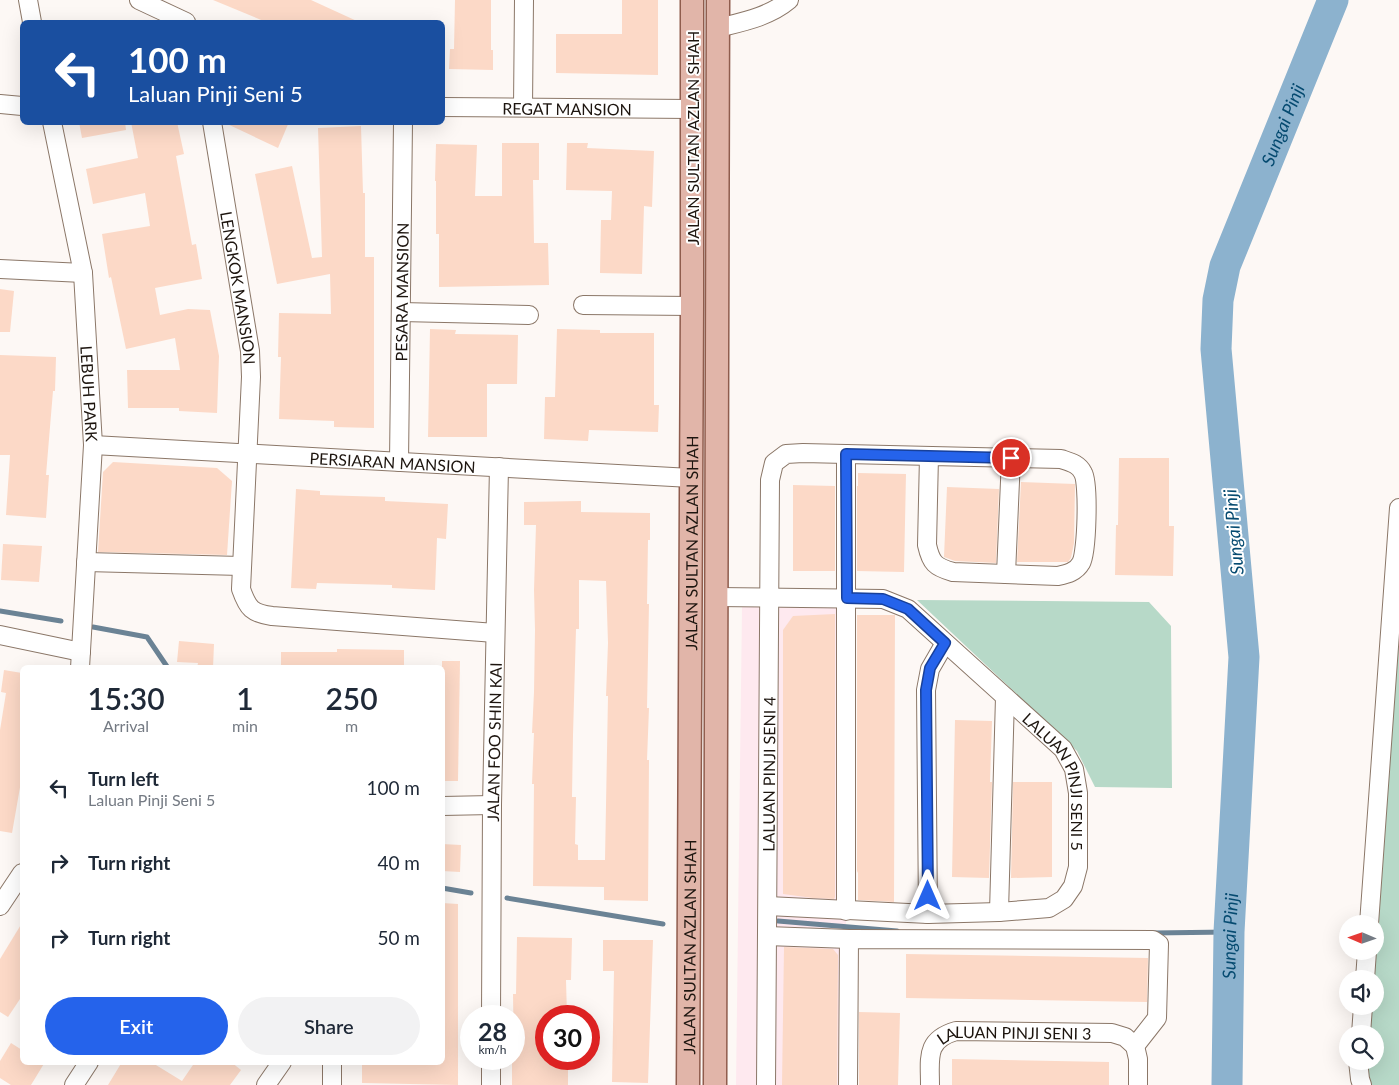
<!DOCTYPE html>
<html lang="en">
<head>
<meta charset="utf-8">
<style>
	:root { --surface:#fff; --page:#f2f2f3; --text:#1f2937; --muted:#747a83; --accent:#2563eb }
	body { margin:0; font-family:Lato,sans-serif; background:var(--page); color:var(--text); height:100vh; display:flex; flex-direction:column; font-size:19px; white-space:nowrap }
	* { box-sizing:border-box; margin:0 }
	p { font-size:16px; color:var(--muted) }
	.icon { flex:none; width:28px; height:28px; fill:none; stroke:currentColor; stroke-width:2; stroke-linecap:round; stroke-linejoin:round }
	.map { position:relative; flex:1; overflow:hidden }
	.drawer { position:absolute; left:20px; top:665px; width:425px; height:400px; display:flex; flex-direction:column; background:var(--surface); border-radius:8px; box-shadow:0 5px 20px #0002 }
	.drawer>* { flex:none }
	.hud { position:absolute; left:20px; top:20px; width:425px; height:105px; border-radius:8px; box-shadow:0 5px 20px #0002; background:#1a4fa0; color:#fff; overflow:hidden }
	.needle { width:32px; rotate:272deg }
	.tools { position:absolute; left:1339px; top:915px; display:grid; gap:10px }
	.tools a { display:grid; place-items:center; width:45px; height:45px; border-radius:50%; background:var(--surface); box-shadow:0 5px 20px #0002; font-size:25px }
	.speed { position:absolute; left:460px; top:1005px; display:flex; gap:10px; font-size:25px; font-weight:700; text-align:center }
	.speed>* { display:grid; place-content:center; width:65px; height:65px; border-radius:50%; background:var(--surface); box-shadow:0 5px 20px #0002; line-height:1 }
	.speed small { font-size:12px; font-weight:400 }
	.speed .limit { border:8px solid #d22; background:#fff; color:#111 }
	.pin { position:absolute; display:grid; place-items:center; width:42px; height:42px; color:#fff; margin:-21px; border:2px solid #fff; border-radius:50%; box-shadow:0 1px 5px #0007 }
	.me { position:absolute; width:55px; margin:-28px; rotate:0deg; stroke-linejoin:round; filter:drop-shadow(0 0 4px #0008) }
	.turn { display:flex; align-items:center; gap:18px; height:105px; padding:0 25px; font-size:22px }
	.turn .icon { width:65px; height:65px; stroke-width:2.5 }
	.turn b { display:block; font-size:35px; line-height:42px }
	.eta { display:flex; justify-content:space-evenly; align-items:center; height:85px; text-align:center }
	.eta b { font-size:30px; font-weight:600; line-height:35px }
	.action { display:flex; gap:10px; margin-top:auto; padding:10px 25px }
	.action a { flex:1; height:58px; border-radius:30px; background:var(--accent); color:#fff; font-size:20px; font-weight:600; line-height:58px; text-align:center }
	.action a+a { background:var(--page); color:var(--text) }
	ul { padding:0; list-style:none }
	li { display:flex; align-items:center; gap:15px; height:75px; padding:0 25px }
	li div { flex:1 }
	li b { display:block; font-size:19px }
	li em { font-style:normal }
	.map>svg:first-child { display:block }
	.commercial { fill:#fee9ef }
	.green { fill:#b7d9c8 }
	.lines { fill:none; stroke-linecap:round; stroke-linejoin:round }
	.stream { stroke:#6b8395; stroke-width:5 }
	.river { stroke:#8cb2ce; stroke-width:31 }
	.building { fill:#fcd9c7; fill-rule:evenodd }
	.minor-casing { stroke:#8b7768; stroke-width:20 }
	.major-casing { stroke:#8f5c4d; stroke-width:25 }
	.minor { stroke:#fff; stroke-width:18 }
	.major { stroke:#e1b5a9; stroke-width:22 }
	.route-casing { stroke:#184099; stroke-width:12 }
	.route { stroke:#2563eb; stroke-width:9 }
	.labels { text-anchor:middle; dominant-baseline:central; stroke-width:4; stroke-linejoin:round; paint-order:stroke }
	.street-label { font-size:16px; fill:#1d150f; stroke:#fff }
	.water-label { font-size:18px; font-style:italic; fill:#054a70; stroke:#fff }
</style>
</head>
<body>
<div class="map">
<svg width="1399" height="1085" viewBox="0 0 1399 1085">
	<rect width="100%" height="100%" fill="#fdf8f5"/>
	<path class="commercial" d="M742,607H848L845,1085H736Z"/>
	<g class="green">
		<path d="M1399,571V1085H1370L1362,1061H1375V1034H1364L1366,1006H1375V979H1367L1375,951V924Z"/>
		<path d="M917,600L1149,602L1171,626L1172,788L1095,787L1077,751Z"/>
	</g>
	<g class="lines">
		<g class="stream">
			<path d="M0,611L61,621"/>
			<path d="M93,627L147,637L168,668"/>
			<path d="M442,888L471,893"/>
			<path d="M507,898L663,924"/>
			<path d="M778,921L897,931"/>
			<path d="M1153,933L1229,932"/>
		</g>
		<path class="river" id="s1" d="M1227,1085L1229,932L1244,657L1216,349L1218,300L1225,266L1333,0"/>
	</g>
	<g class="building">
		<path d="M213,0H311L359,22H266Z"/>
		<path d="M455,0H491V50H493V70L449,69L450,49H454Z"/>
		<path d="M622,0H658V75L556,73V34H622Z"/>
		<path d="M79,122H125L126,130L82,138Z"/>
		<path d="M131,122H177L184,154L176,156L192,245L196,244L202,279L155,288L160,315L188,309L210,310L219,356L217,413L179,411V408H128L127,370H180L175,338L126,349L111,277L109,278L102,234L150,226L145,193L93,204L86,169L138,158Z"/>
		<path d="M223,122H289L278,148Z"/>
		<path d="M361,126L363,193H365V257H374V428L334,427V421L279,419L281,357H278L279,313L331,314L330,274L277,284L255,174L292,166L312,258L322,257L318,128Z"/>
		<path d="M502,143H539V180H533L534,243H548L549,285L439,287V234H436V181H435L436,144L477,145L475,196H502Z"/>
		<path d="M567,143H588L587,148L654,151L652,207L644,206L642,274L600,273L601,220H611L612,191L566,190Z"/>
		<path d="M0,289L14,291L10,332H0Z"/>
		<path d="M430,329L456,330L455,334L518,335L517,384H487V437H428Z"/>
		<path d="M557,329L600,330V333H654V405H659L658,432L589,430L588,441L544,439L545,397H555Z"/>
		<path d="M0,355L56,357L55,391H53L46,475H49L46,518L6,515L10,455H0Z"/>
		<path d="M1119,458H1169V526H1174L1173,576L1115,575L1116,525H1118Z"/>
		<path d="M113,462L217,468L232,481L227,555L98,552L103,472Z"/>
		<path d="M858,473L906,474L904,572L857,571V486H858Z"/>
		<path d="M1021,482L1075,484L1074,543L1071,558L1068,562H1017Z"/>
		<path d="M793,485L835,486V571H793Z"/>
		<path d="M947,487L999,489L996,563L955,561L944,557Z"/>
		<path d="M296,489L320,491V495L385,497V501L448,504L446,539L437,538L435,590L392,588V585L317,583L316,589L291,588Z"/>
		<path d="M581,501V512L650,513V540H648L647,604H649L647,708H649L647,760H649L648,901L604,900V887L533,886L534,784H532L534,733H532L534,692L535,630L534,590L536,525H524V502ZM579,580L606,581L608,643L606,696H608L605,860H578V845L575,844L576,797H572L573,735L576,629H579Z"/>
		<path d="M3,544L42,546L39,582L1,580Z"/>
		<path d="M835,614V897L834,899L813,898L783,894V630L793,616Z"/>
		<path d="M857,615H895L894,902L858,900V871L857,873Z"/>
		<path d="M179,641L214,644L213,668H197L198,663L177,662Z"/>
		<path d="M337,649L404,650V668H281V652H337Z"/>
		<path d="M442,661H460L458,781H442Z"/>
		<path d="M4,670L22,673V776L12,833L0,831V730L6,693L1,692Z"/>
		<path d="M955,720L992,721L990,782H992L989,878L952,877Z"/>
		<path d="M1013,782H1052V877L1011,878Z"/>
		<path d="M442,844L461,845L460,872L442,871Z"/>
		<path d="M442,903L458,904V1085L362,1083V1064L411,1065V1062H442Z"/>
		<path d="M22,923V996L8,1017L0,1012V959Z"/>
		<path d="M517,937L572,938L571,980H566L567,1016H546V1059H568V1085H512V1059H514L513,994H516Z"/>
		<path d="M603,940H653L648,1083L612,1082L614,971H603Z"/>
		<path d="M784,947L833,949L838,955L837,1085H782Z"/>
		<path d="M906,954L1148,958L1147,1002L906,998Z"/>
		<path d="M859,1012L900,1013L898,1085H859Z"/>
		<path d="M11,1043L22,1050V1062H45L31,1085H11L0,1078V1061Z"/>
		<path d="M952,1059L1109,1062V1085H952Z"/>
		<path d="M122,1062H151L182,1081L195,1062H231L241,1070L230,1085H108Z"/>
	</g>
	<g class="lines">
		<g class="minor-casing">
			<g id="minor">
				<path d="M28,0L32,22"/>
				<path d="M139,0L186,22"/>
				<path d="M718,28C742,22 769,17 789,0"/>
				<path d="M0,104L22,106"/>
				<path id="s2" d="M442,107L691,109"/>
				<path d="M523,107L524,0"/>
				<path id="s3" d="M52,122L83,273L93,445L80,668"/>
				<path id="s4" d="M212,122L250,351L251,377L241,589C248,609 252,613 272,616L495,633"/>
				<path d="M0,269L83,273"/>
				<path d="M583,305L692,306"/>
				<path d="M401,312L529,315"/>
				<path id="s5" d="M93,445L691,478"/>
				<path d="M846,454V911"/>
				<path id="s6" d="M399,462L403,122"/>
				<path d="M86,562L241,566"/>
				<path d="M1006,574L1011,458"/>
				<path id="s7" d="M717,597L883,599L908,609L1063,749L1074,769L1078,793V867L1073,886L1064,899L1049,908L999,912L928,914L768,906"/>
				<path d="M0,635L81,652"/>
				<path d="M442,806L492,805"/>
				<path d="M0,906L22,873"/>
				<path d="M999,912L1005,697"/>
				<path d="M928,914L926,690L930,669L945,643"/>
				<path d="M1369,924L1399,508"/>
				<path d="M767,936L849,939"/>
				<path d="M1365,979L1367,951"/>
				<path id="s8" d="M491,1016L492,805L499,467"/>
				<path d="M1361,1034L1363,1006"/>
				<path d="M1135,1046L1138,1059V1085"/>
				<path d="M1358,1061L1360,1079L1362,1085"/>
				<path d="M74,1085L89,1062"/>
				<path d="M266,1085L282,1062"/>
				<path d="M332,1085V1062"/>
				<path d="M491,1085V1059"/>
				<path id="s9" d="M766,1085L770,480L774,463L786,454L803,453L1061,459C1070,462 1079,464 1083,473C1089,483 1087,553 1081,563C1076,572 1067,574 1058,576L953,572C935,567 931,563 927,545L929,456"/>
				<path d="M848,1085L849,939L1153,940L1159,944L1157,1018L1135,1046"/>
				<path id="s10" d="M930,1085C930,1058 925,1040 956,1031L1112,1033L1125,1037L1135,1046"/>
			</g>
		</g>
		<g class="major-casing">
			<g id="major">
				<path id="s11" d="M688,1085L692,306V0"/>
				<path d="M715,1085L718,0"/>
			</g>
		</g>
		<use href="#minor" class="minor"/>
		<use href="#major" class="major"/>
	</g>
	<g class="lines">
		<g class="route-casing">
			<path id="route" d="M928,896L926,690L930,668L945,643L908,609L883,599L847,598L846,454L1011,458"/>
		</g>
		<use href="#route" class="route"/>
	</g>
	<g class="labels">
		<g class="street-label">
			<text stroke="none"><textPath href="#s2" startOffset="125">REGAT MANSION</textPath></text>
			<text transform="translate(692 138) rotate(-90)">JALAN SULTAN AZLAN SHAH</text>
			<text stroke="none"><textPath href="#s4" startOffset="168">LENGKOK MANSION</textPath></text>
			<text stroke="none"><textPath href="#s6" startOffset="170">PESARA MANSION</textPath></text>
			<text stroke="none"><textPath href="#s3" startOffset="275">LEBUH PARK</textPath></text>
			<text stroke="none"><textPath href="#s5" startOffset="300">PERSIARAN MANSION</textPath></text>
			<text stroke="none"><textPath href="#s11" startOffset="542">JALAN SULTAN AZLAN SHAH</textPath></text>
			<text stroke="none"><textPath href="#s8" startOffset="274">JALAN FOO SHIN KAI</textPath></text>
			<text stroke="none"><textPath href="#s9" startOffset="311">LALUAN PINJI SENI 4</textPath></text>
			<text stroke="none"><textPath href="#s7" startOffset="429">LALUAN PINJI SENI 5</textPath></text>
			<text stroke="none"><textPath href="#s11" startOffset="138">JALAN SULTAN AZLAN SHAH</textPath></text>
			<text stroke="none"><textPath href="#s10" startOffset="125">LALUAN PINJI SENI 3</textPath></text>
		</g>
		<g class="water-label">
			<text stroke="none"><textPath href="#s1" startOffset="974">Sungai Pinji</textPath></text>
			<text transform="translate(1233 532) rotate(-95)">Sungai Pinji</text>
			<text stroke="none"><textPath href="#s1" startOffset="149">Sungai Pinji</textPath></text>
		</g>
	</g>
</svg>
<div class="tools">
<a><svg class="needle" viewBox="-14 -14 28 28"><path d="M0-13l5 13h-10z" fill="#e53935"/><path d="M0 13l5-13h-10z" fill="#747a83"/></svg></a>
<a><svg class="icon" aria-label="sound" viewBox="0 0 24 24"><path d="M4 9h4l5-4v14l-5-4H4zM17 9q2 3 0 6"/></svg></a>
<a><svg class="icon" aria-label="search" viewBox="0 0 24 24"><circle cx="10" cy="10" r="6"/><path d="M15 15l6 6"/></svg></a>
</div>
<div class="speed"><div>28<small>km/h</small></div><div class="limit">30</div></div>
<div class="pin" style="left:1011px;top:458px;background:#d93025"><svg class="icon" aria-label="arrive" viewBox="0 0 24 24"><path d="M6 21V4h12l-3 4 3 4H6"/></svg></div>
<svg class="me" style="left:928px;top:896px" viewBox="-20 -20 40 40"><path d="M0-17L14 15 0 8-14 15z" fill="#2563eb" stroke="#fff" stroke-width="4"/></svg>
<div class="hud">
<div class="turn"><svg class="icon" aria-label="left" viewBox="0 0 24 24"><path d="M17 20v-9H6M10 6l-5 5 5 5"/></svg><div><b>100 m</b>Laluan Pinji Seni 5</div></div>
</div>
<section class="drawer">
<div class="eta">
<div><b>15:30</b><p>Arrival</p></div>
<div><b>1</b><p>min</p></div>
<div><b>250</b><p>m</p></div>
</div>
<ul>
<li><svg class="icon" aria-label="left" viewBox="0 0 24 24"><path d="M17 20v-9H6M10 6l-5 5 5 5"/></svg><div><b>Turn left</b><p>Laluan Pinji Seni 5</p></div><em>100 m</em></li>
<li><svg class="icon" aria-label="right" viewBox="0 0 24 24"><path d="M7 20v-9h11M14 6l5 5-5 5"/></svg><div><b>Turn right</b></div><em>40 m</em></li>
<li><svg class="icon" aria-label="right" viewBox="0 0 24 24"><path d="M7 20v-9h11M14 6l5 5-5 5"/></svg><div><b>Turn right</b></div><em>50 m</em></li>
</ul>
<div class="action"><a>Exit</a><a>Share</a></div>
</section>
</div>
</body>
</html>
